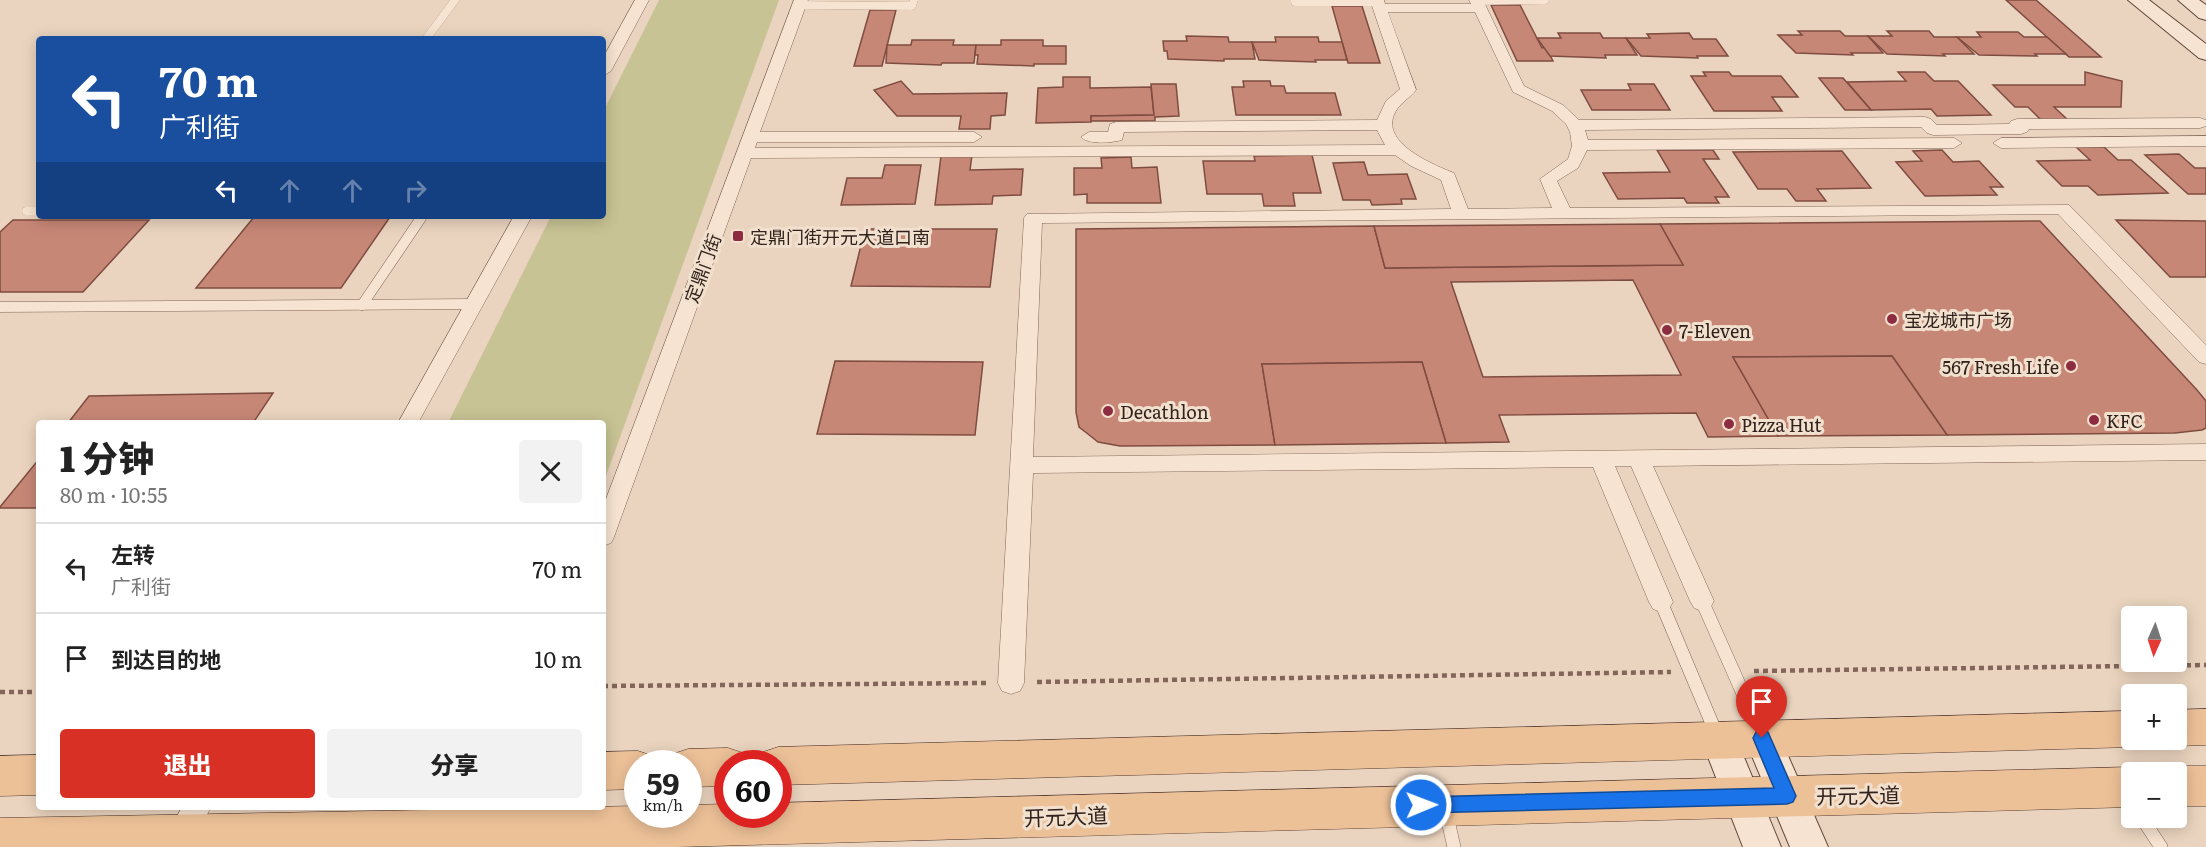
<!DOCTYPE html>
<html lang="zh">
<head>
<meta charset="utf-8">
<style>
	:root { --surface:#fff; --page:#f2f2f2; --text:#222; --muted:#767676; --line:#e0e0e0; --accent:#d93025 }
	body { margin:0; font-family:Literata,"Noto Sans SC",serif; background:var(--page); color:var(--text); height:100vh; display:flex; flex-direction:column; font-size:22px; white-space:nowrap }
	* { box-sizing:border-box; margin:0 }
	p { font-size:20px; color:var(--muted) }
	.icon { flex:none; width:33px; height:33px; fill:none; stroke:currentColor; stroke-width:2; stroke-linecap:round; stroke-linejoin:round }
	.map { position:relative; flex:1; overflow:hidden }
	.drawer { position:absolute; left:36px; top:420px; width:570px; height:390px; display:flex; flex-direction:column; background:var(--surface); border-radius:6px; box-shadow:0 3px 15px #0003 }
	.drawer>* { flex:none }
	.banner { position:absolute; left:36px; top:36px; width:570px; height:183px; border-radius:6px; box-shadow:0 3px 15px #0003; background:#1a4fa0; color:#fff; overflow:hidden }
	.needle { width:39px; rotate:183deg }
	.tools { position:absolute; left:2121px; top:606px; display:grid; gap:12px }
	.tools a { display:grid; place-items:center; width:66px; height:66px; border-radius:6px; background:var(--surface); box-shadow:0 3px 15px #0003; font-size:30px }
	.speed { position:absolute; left:624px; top:750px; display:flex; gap:12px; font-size:30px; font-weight:700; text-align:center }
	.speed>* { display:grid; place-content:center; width:78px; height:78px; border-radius:50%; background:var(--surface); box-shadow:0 3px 15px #0003; line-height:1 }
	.speed small { font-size:15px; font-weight:400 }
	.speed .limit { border:9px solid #d22; background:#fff; color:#111 }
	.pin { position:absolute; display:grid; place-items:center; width:51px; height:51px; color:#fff; margin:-62px -26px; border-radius:50% 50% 50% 0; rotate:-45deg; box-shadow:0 0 6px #0007 }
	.pin .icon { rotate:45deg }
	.me { position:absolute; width:66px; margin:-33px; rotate:89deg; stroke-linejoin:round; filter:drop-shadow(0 0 4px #0008) }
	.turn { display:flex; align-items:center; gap:21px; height:126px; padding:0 24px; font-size:27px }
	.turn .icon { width:78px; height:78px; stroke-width:2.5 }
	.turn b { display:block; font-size:42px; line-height:51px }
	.lanes { display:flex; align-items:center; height:57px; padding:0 24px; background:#0003; justify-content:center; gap:30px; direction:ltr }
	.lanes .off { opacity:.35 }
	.round { display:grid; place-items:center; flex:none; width:63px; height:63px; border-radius:6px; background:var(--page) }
	.headline { display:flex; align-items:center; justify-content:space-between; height:102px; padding:0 24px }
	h1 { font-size:36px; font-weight:800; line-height:45px }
	.primary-button { display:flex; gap:12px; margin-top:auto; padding:12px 24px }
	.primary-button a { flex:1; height:69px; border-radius:6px; background:var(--accent); color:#fff; font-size:24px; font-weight:800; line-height:69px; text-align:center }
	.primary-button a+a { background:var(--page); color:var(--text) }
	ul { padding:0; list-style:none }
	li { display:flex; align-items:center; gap:18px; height:90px; padding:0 24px; border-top:2px solid var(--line) }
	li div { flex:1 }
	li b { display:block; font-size:22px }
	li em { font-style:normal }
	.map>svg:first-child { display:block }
	.green { fill:#c7c394 }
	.building { fill:#c78777; stroke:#7f4c40; stroke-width:1.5; fill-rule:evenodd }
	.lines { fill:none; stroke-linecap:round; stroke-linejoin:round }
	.lane-far2-casing { stroke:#826659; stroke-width:8 }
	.lane-far1-casing { stroke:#826659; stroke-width:11 }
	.lane-casing { stroke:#826659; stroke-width:14 }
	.street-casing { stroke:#826659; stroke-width:1 }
	.secondary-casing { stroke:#63483c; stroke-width:2 }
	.primary-casing { stroke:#50362d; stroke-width:1 }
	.path { stroke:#826659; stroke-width:4.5; stroke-dasharray:5 4; stroke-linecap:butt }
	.lane-far2 { stroke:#f6e3d1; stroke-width:8 }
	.lane-far1 { stroke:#f6e3d1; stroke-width:10 }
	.lane { stroke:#f6e3d1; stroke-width:13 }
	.street { fill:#f6e3d1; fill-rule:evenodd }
	.secondary { fill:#f6e3d1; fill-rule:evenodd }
	.primary { fill:#edc198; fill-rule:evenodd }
	.route { fill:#1a73e8; stroke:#114b97; stroke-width:1.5 }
	.poi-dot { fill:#8d2c41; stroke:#f2e0ce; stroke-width:2 }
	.labels { text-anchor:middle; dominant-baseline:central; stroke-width:6; stroke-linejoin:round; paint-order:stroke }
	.poi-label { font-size:18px; fill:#32221c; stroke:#f2e0ce; text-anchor:start }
	.street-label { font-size:18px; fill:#32221c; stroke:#f2e0ce }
	.near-street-label { font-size:21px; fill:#32221c; stroke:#f2e0ce }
</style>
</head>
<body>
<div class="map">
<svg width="2206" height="847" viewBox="0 0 2206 847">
	<rect width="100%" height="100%" fill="#ead4bf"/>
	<path class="green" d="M659,0H779L603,484V423H448L551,216H603V112Z"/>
	<g class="building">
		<path d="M2006,0H2036L2101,57H2069Z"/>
		<path d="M1491,5H1520L1542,48L1546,47L1553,61H1517Z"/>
		<path d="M1332,6H1362L1380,63H1348Z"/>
		<path d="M870,10H896L882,66H854Z"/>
		<path d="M1798,31H1840L1845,36H1868L1883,53H1851L1853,55L1796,53L1778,35H1802Z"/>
		<path d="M1887,31H1929L1934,37H1957L1974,54H1943L1945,56L1887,54L1868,36H1892Z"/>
		<path d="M1977,32H2018L2024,37H2047L2066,54H2035L2037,56L1979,55L1957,37H1981Z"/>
		<path d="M1558,33H1600L1603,38H1626L1637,55H1605L1606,58L1550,56L1537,38H1561Z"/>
		<path d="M1689,33L1693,39H1716L1728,56H1697L1698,58L1641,56L1626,38H1650L1647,34Z"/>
		<path d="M1186,36L1228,37L1229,42H1252L1255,59H1224V61L1168,59L1167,51H1164L1163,41H1187Z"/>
		<path d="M1275,37H1318L1319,42H1342L1347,60H1315L1316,62L1259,60L1252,42H1276Z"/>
		<path d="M912,40H954L953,45H976L974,63H942L941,65L886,63L887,45H911Z"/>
		<path d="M1001,40H1043V46H1066V64H1034V66L977,64L978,55H975L976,45H1001Z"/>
		<path d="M1703,72H1729L1732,76H1781L1798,97H1772L1782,111H1714L1691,76H1706Z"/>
		<path d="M1898,72H1925L1934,81H1958L1991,115L1937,116L1931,109L1871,110L1847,82L1906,81Z"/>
		<path d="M2085,72L2122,81L2121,107H2054L2068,120H2041L2028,107H2015L1993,85H2085Z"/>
		<path d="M1063,77H1090V88L1151,87L1154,115L1091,116V122L1036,123L1038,88L1063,87Z"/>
		<path d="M1819,78H1843L1871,110H1845Z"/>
		<path d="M901,81L913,94L1007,93L1005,115L991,116L990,129H959L961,116H897L874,90Z"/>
		<path d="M1243,81H1270L1271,86H1284L1286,93H1335L1341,115H1236L1232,87H1244Z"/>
		<path d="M1151,84H1176L1179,116L1155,117V121H1091V116L1154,115Z"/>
		<path d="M1628,84H1654L1670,110H1592L1581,90H1631Z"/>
		<path d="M2076,147H2104L2118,160H2131L2168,193L2098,195L2088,186H2062L2037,161L2090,160Z"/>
		<path d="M1657,150H1713L1719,159H1703L1729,197H1715L1719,203H1687L1684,198L1618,199L1603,173L1670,172Z"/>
		<path d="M1942,150L1953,162L1979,161L2003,187H1990L1997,195L1925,196L1896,162L1922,161L1913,151Z"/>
		<path d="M1842,151L1871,188L1817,189L1826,201H1796L1787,189H1758L1733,152Z"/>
		<path d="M2179,154L2195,168H2206V194H2188L2145,155Z"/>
		<path d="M972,155L970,170L1023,169L1021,195L993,196L992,204L935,205L941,156Z"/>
		<path d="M1312,155L1321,193H1293L1295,206H1264L1262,194H1207L1203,161H1255L1254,156Z"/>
		<path d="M1131,157L1132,168L1157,167L1161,203H1087V194L1074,195V168H1102L1101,158Z"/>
		<path d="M1364,162L1368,175L1407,174L1416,199H1401L1402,204L1372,205L1370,200H1343L1333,163Z"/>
		<path d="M885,165H921L915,204L841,205L847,178H882Z"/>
		<path d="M254,217H390L341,288H196Z"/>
		<path d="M13,220H149L83,292H0V232Z"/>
		<path d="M2116,220L2206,221V277H2170Z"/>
		<path d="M2040,221L2197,390L2206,401V428L2202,430L2175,433L1947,435L1892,356L1733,357L1778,436L1708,437L1696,413L1499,415L1509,442L1446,443L1422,362L1262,364L1275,445L1120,446L1098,442L1088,434L1079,427L1076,412V229L1374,226L1385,268L1683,265L1660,224ZM1633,280L1681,375L1483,377L1451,282Z"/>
		<path d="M1660,224L1683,265L1385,268L1374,226Z"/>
		<path d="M865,229H997L990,287L851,286Z"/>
		<path d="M1892,356L1947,435L1778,436L1733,357Z"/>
		<path d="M835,361L983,362L975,435L817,434Z"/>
		<path d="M1422,362L1446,443L1275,445L1262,364Z"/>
		<path d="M273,393L253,423H68L89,396Z"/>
		<path d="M39,459V508H0V507Z"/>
	</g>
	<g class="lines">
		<g class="lane-far2-casing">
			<g id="lane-far2">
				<path d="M1295,0V2H1377"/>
				<path d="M1476,1L1545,0"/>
				<path d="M799,5L912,6L914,0"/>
				<path d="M426,39L455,0"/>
				<path d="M26,211H39"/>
				<path d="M420,219L422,216"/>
			</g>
		</g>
		<g class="lane-far1-casing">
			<g id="lane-far1">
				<path d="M362,305L421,218"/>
				<path d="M0,307L474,304"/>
			</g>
		</g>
		<g class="lane-casing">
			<g id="lane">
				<path d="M1702,601L1761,734"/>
				<path d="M1661,602L1716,733"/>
				<path d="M1446,812L1454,847"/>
				<path d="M2142,818L2161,847"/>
			</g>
		</g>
		<g class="street-casing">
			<g id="street">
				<path d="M635,0H649L611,71L603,76V58Z"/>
				<path d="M794,0H808L760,132H974L982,137L974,142H757L755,148L1385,145L1377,130L1124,132L1122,140C1111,143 1089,145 1081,137L1089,132H1108L1110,124L1116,122L1377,120L1386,101L1400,89L1370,0H1384L1385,4H1471L1469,0H1483L1524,86L1563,105L1579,120L1925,117L1931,119L1937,125L2009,124L2011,121L2017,119L2200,118L2206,120V126L2200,128L2029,129L2027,132L2021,134L1933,135L1927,133L1921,127L1585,130L1588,140L1954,138L1962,143L1954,148L1587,150L1578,168L1557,181L1570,208L2069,205L2206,345V364L2199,362L2058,214L1042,223L1033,457L2206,444V460L1653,466L1714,601L1710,608L1702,611L1694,608L1690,601L1631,466H1615L1673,602L1669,609L1661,612L1653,609L1649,602L1593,467L1033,473L1024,683L1020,691L1011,694L1002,691L998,683L1024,218L1027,214L1451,209L1441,180L1411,166L1395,155L751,158L614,537L611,543L603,546V507ZM1388,12H1475L1513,92L1552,111L1566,124L1570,132L1572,146L1568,159L1540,179L1552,208L1468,209L1454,173C1434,165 1382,144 1394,115C1398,104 1409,99 1416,90Z"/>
				<path d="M2206,136V146L2001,148L1993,143L2001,138Z"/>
				<path d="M514,216H532L418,423H398Z"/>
				<path d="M182,807H211L190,847H161Z"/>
			</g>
		</g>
		<g class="secondary-casing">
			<g id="secondary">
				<path d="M2128,0H2149L2206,44V60L2199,58Z"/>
				<path d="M2178,0H2199L2206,5V20L2199,18Z"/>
				<path d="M1762,721L1775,726L1828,847H1790L1744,737L1749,726Z"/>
				<path d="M1719,723L1732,728L1781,847H1743L1701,739L1706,728Z"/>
			</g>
		</g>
		<g class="primary-casing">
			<g id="primary">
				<path d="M2206,709V745L2176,746L2161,741L2176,740V710Z"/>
				<path d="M2132,711V740H2148L2132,747L778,785V764H758L763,752L778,747Z"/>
				<path d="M728,748L743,753L747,764H728V786L688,787V764H669L673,754L688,749Z"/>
				<path d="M638,751L653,756L656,764H638V789L603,790V752Z"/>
				<path d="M39,755V795L0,796V756Z"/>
				<path d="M2176,766H2206V806H2176V772H2161Z"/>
				<path d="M2132,767L2146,772H2132V807L676,847H0V818L638,806V814H688V805L728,804V814H778V803Z"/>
			</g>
		</g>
		<g class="path">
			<path d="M1754,671L2206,665"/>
			<path d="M1037,682L1671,672"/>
			<path d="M603,686L987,683"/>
			<path d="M0,692H39"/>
		</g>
		<use href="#lane-far2" class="lane-far2"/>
		<use href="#lane-far1" class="lane-far1"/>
		<use href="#lane" class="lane"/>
		<use href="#street" class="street"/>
		<use href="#secondary" class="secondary"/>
		<use href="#primary" class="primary"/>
	</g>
	<path class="route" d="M1762,730L1768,732L1796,796L1793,802L1787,804L1421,813L1415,811L1412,805L1415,799L1421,797L1774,788L1753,738L1756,732Z"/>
	<g class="poi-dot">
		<rect x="732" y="230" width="12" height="12" rx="3"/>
		<circle cx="1892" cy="319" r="6"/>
		<circle cx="1667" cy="330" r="6"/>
		<circle cx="2071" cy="366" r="6"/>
		<circle cx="1108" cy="411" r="6"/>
		<circle cx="2094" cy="420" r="6"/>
		<circle cx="1729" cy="424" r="6"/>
	</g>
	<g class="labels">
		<g class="poi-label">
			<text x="750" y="236">定鼎门街开元大道口南</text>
			<text x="1904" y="319">宝龙城市广场</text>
			<text x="1679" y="330">7-Eleven</text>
			<text x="2059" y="366" text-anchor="end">567 Fresh Life</text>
			<text x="1120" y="411">Decathlon</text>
			<text x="2106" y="420">KFC</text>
			<text x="1741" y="424">Pizza Hut</text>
		</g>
		<g class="street-label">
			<text transform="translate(702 268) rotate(-70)">定鼎门街</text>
		</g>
		<g class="near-street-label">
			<text transform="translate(1858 794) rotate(-1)">开元大道</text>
			<text transform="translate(1066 815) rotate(-2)">开元大道</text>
		</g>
	</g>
</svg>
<div class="tools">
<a><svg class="needle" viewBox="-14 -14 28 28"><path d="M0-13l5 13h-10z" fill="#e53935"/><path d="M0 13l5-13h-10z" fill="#767676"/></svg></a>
<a>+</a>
<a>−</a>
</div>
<div class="speed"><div>59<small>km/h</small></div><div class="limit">60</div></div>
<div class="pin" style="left:1762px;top:738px;background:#d93025"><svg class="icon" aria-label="arrive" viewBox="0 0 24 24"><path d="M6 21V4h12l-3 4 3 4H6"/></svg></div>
<svg class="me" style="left:1421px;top:805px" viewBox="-20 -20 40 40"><circle r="17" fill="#1a73e8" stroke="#fff" stroke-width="3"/><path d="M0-11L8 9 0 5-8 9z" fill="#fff"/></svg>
<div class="banner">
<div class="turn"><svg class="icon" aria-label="left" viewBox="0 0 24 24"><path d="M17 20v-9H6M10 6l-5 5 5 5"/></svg><div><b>70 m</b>广利街</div></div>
<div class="lanes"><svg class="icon" aria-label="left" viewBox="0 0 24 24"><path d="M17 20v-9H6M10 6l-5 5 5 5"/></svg><svg class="icon off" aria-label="ahead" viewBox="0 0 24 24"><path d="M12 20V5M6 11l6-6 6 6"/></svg><svg class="icon off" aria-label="ahead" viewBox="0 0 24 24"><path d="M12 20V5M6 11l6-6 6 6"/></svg><svg class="icon off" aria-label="right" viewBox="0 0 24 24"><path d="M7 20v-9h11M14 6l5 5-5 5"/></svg></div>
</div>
<section class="drawer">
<div class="headline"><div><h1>1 分钟</h1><p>80 m · 10:55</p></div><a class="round"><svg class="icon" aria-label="close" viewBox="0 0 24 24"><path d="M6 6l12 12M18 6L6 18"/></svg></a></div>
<ul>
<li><svg class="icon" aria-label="left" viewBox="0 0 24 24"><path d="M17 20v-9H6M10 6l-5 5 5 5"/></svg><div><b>左转</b><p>广利街</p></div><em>70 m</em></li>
<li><svg class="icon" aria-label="arrive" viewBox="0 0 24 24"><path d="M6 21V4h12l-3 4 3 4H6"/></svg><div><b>到达目的地</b></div><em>10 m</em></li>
</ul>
<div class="primary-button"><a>退出</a><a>分享</a></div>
</section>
</div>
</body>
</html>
